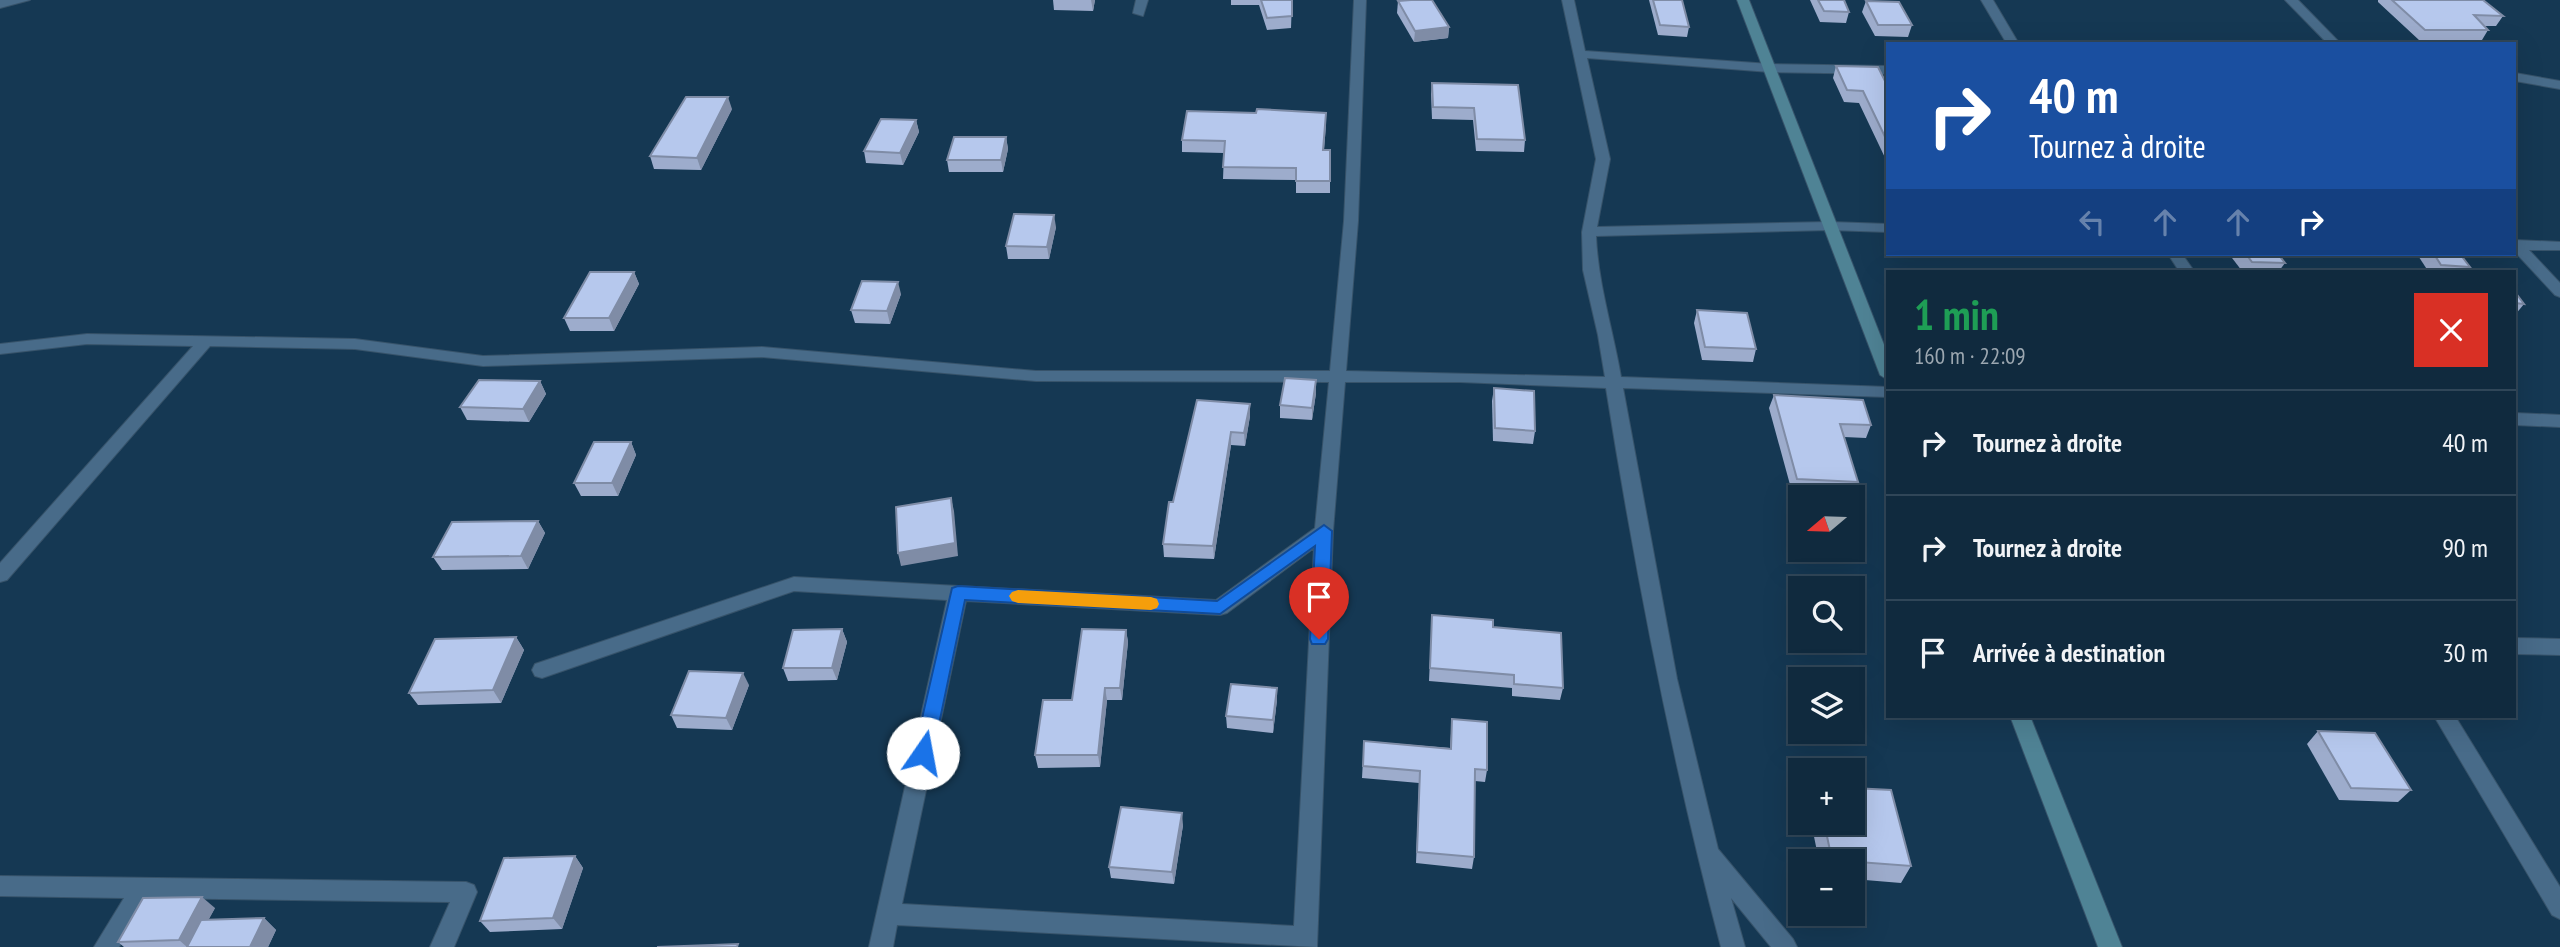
<!DOCTYPE html>
<html lang="fr">
<head>
<meta charset="utf-8">
<style>
	:root { --surface:#102a3e; --page:#1e3649; --text:#f1f3f6; --muted:#9ca7b0; --line:#304658 }
	body { margin:0; font-family:"PT Sans Narrow",sans-serif; background:var(--page); color:var(--text); height:100vh; display:flex; flex-direction:column; font-size:26px; white-space:nowrap }
	* { box-sizing:border-box; margin:0 }
	p { font-size:23px; color:var(--muted) }
	.icon { flex:none; width:38px; height:38px; fill:none; stroke:currentColor; stroke-width:2; stroke-linecap:round; stroke-linejoin:round }
	.map { position:relative; flex:1; overflow:hidden }
	.sheet { position:absolute; left:1886px; top:270px; width:630px; height:448px; display:flex; flex-direction:column; background:var(--surface); border-radius:0px; box-shadow:0 7px 28px #0002,0 0 0 2px var(--line) }
	.sheet>* { flex:none }
	.top-card { position:absolute; left:1886px; top:42px; width:630px; height:214px; border-radius:0px; box-shadow:0 7px 28px #0002,0 0 0 2px var(--line); background:#1a4fa0; color:#fff; overflow:hidden }
	.needle { width:46px; rotate:251deg }
	.buttons { position:absolute; left:1788px; top:485px; display:grid; gap:14px }
	.buttons a { display:grid; place-items:center; width:77px; height:77px; border-radius:0px; background:var(--surface); box-shadow:0 7px 28px #0002,0 0 0 2px var(--line); font-size:35px }
	.pin { position:absolute; display:grid; place-items:center; width:60px; height:60px; color:#fff; margin:-72px -30px; border-radius:50% 50% 50% 0; rotate:-45deg; box-shadow:0 0 7px #0007 }
	.pin .icon { rotate:45deg }
	.me { position:absolute; width:77px; margin:-38px; rotate:12deg; stroke-linejoin:round; filter:drop-shadow(0 0 5px #0008) }
	.turn { display:flex; align-items:center; gap:24px; height:147px; padding:0 28px; font-size:32px }
	.turn .icon { width:91px; height:91px; stroke-width:2.5 }
	.turn b { display:block; font-size:49px; line-height:60px }
	.lanes { display:flex; align-items:center; height:66px; padding:0 28px; background:#0003; justify-content:center; gap:35px; direction:ltr }
	.lanes .off { opacity:.35 }
	.round { display:grid; place-items:center; flex:none; width:74px; height:74px; border-radius:0px; background:var(--page) }
	.summary { display:flex; align-items:center; justify-content:space-between; height:119px; padding:0 28px }
	h1 { font-size:42px; font-weight:700; line-height:52px; color:#1e9e55 }
	ul { padding:0; list-style:none }
	li { display:flex; align-items:center; gap:21px; height:105px; padding:0 28px; border-top:2px solid var(--line) }
	li div { flex:1 }
	li b { display:block; font-size:26px }
	li em { font-style:normal }
	.map>svg:first-child { display:block }
	.lines { fill:none; stroke-linecap:round; stroke-linejoin:round }
	.street-casing { stroke:#37536a; stroke-width:2 }
	.secondary-casing { stroke:#37536a; stroke-width:2 }
	.street { fill:#486b89; fill-rule:evenodd }
	.secondary { fill:#4f8395; fill-rule:evenodd }
	.wall { fill:#9daccc }
	.shaded-wall { fill:#7f8ca6 }
	.building { fill:#b6c8ed; stroke:#7f8ca6; stroke-width:2 }
	.route { fill:#1a73e8; stroke:#114b97; stroke-width:2 }
	.slow { fill:#f59e0b }
</style>
</head>
<body>
<div class="map">
<svg width="2560" height="947" viewBox="0 0 2560 947">
	<rect width="100%" height="100%" fill="#153853"/>
	<g class="lines">
		<g class="street-casing">
			<g id="street">
				<path d="M0,0H30L0,8Z"/>
				<path d="M1136,0H1148L1143,16L1133,13Z"/>
				<path d="M1354,0H1366L1358,221L1346,371L1605,377L1598,335L1583,270L1582,232L1596,159L1562,0H1574L1585,51L1770,64L1888,66V74L1770,72L1587,58L1610,159L1597,227L1830,222L1888,224V232L1830,230L1596,236C1598,284 1613,330 1621,377L1888,387V397L1623,388L1677,679L1718,849L1793,939L1797,947H1771L1731,898L1745,947H1721C1672,762 1636,576 1606,388L1460,382H1345L1333,531L1317,947L897,925L893,947H869L947,600L794,591L542,678L535,676L532,670L535,664L794,577L1216,600L1315,528L1329,382L1036,381L762,357L483,366L355,349L210,346L7,580L0,582V563L193,346L87,344L0,354V344L87,334L355,339L483,356L762,347L1036,371H1330L1344,221ZM1314,548L1294,926L902,904L966,601L1220,615L1227,613Z"/>
				<path d="M1981,0H1993L2019,44H2007Z"/>
				<path d="M2285,0H2298L2341,44H2328Z"/>
				<path d="M2515,73L2560,81V89L2515,81Z"/>
				<path d="M2515,240L2560,242V250H2529L2560,283V297L2555,295L2515,252Z"/>
				<path d="M2168,254H2182L2194,271H2179Z"/>
				<path d="M2515,413L2560,415V427L2515,425Z"/>
				<path d="M2515,638L2560,639V655L2515,654Z"/>
				<path d="M2434,716H2455L2560,887V919L2552,915Z"/>
				<path d="M0,876L466,882L474,885L477,892L454,947H430L450,902L149,898L119,947H94L124,898L0,896Z"/>
			</g>
		</g>
		<g class="secondary-casing">
			<g id="secondary">
				<path d="M1737,0H1749L1888,355V380L1880,375Z"/>
				<path d="M2010,716H2030L2122,947H2098Z"/>
			</g>
		</g>
		<use href="#street" class="street"/>
		<use href="#secondary" class="secondary"/>
	</g>
	<g class="wall">
		<path d="M1053,0H1095L1093,11L1054,10Z"/>
		<path d="M1231,0H1292L1291,28L1267,30L1259,5H1231Z"/>
		<path d="M1649,0H1682L1689,27L1687,37L1658,35Z"/>
		<path d="M1810,0H1844L1849,12L1846,23L1820,22Z"/>
		<path d="M2378,0H2483L2503,16L2496,26H2484L2488,30L2482,40H2419L2378,2Z"/>
		<path d="M1398,1L1449,27L1448,38L1414,42L1397,13Z"/>
		<path d="M1866,1L1912,25L1908,37L1875,36L1862,12Z"/>
		<path d="M1836,66L1888,87V164L1859,103L1844,102L1833,78Z"/>
		<path d="M1432,83L1525,140L1524,152L1476,151L1473,120L1432,119L1431,94Z"/>
		<path d="M732,109L701,170L654,169L650,156Z"/>
		<path d="M916,120L919,132L903,165L866,163L864,151Z"/>
		<path d="M1326,125L1324,150L1330,181V193H1296V180L1223,179L1224,153L1182,152V140Z"/>
		<path d="M1006,137L1008,149L1003,172H949L947,160Z"/>
		<path d="M1056,227L1049,259H1008L1006,246Z"/>
		<path d="M2229,254H2278L2285,263L2279,271H2242Z"/>
		<path d="M2417,254H2460L2470,267L2467,271H2428Z"/>
		<path d="M634,272L639,284L614,331H570L564,318Z"/>
		<path d="M2515,292L2524,304L2515,315Z"/>
		<path d="M901,294L890,324L855,323L851,310Z"/>
		<path d="M1697,310L1756,349L1753,362L1702,360L1694,323Z"/>
		<path d="M1316,380V393L1312,420L1280,418V405Z"/>
		<path d="M540,381L546,394L529,422L467,420L460,407Z"/>
		<path d="M1494,388L1535,431L1533,444L1493,441L1492,401Z"/>
		<path d="M1774,395L1871,425L1866,438L1844,437L1858,482L1853,495L1792,492L1769,408Z"/>
		<path d="M1197,400L1250,416L1245,446L1231,445L1214,559L1164,557L1163,544Z"/>
		<path d="M631,442L636,455L618,496H581L574,483Z"/>
		<path d="M538,521L545,533L528,569L442,570L433,557Z"/>
		<path d="M1432,615L1493,627L1563,688L1560,700L1512,696V688L1429,681Z"/>
		<path d="M842,629L847,642L837,680L788,681L783,668Z"/>
		<path d="M1126,630L1128,642L1122,700H1107L1100,767L1038,768L1035,755L1072,700Z"/>
		<path d="M516,637L524,650L501,703L418,705L409,693Z"/>
		<path d="M749,685L732,730L677,728L671,715Z"/>
		<path d="M1277,700L1273,733L1227,728L1226,716Z"/>
		<path d="M1452,719L1487,770L1485,782L1475,781L1474,857L1472,869L1416,863L1419,783L1362,778L1364,741L1450,748Z"/>
		<path d="M2318,731L2411,790L2398,802L2339,800L2307,744Z"/>
		<path d="M1811,822H1853L1911,866L1901,883L1853,879V861H1819Z"/>
		<path d="M1183,825L1174,884L1111,878L1109,867Z"/>
		<path d="M575,856L583,868L562,929L490,932L480,921Z"/>
		<path d="M215,908L208,920L264,918L276,930L268,947H124L118,942Z"/>
	</g>
	<g class="shaded-wall">
		<path d="M1091,0H1095L1093,11Z"/>
		<path d="M1449,27L1448,38L1414,42L1415,31Z"/>
		<path d="M728,97L732,109L701,170L697,158Z"/>
		<path d="M916,120L919,132L903,165L900,153Z"/>
		<path d="M1006,137L1008,149L1003,172L1001,160Z"/>
		<path d="M1054,215L1056,227L1049,259L1047,247Z"/>
		<path d="M634,272L639,284L614,331L609,318Z"/>
		<path d="M898,282L901,294L890,324L887,311Z"/>
		<path d="M1316,380V393L1312,420V408Z"/>
		<path d="M540,381L546,394L529,422L523,409Z"/>
		<path d="M1250,404V416L1245,446L1244,433Z"/>
		<path d="M1231,432V445L1214,559L1213,546Z"/>
		<path d="M631,442L636,455L618,496L612,483Z"/>
		<path d="M951,498L954,511L958,556L901,566L898,553Z"/>
		<path d="M538,521L545,533L528,569L521,556Z"/>
		<path d="M842,629L847,642L837,680L832,668Z"/>
		<path d="M1126,630L1128,642L1122,700L1120,688Z"/>
		<path d="M516,637L524,650L501,703L493,690Z"/>
		<path d="M743,673L749,685L732,730L726,718Z"/>
		<path d="M1105,688L1107,700L1100,767L1098,755Z"/>
		<path d="M1277,688V700L1273,733V720Z"/>
		<path d="M1182,813L1183,825L1174,884L1172,872Z"/>
		<path d="M575,856L583,868L562,929L553,918Z"/>
		<path d="M202,897L215,908L194,947H187L179,940Z"/>
		<path d="M264,918L276,930L268,947H250Z"/>
	</g>
	<g class="building">
		<path d="M1261,0H1292V16L1267,18Z"/>
		<path d="M1411,0H1432L1449,27L1415,31L1398,1Z"/>
		<path d="M1653,0H1682L1689,27L1660,25Z"/>
		<path d="M1818,0H1844L1849,12L1824,11Z"/>
		<path d="M2392,0H2483L2503,16L2474,15L2488,30H2425Z"/>
		<path d="M1866,1L1899,2L1912,25H1878Z"/>
		<path d="M1836,66L1878,67L1888,87V143L1863,91L1847,90Z"/>
		<path d="M1432,83L1518,85L1525,140L1477,139L1474,108L1433,107Z"/>
		<path d="M686,97H728L697,158L650,156Z"/>
		<path d="M1257,109L1326,113L1323,150H1330V181H1296V168L1223,167L1225,141L1182,140L1187,111L1256,113Z"/>
		<path d="M881,119L916,120L900,153L864,151Z"/>
		<path d="M954,137H1006L1001,160H947Z"/>
		<path d="M1014,214L1054,215L1047,247L1006,246Z"/>
		<path d="M2246,254H2278L2285,263L2252,262Z"/>
		<path d="M2434,254H2460L2470,267L2441,265Z"/>
		<path d="M590,272H634L609,318H564Z"/>
		<path d="M862,281L898,282L887,311L851,310Z"/>
		<path d="M2515,292L2524,304L2515,303Z"/>
		<path d="M1697,310L1747,313L1756,349L1705,347Z"/>
		<path d="M1285,378L1316,380L1312,408L1280,405Z"/>
		<path d="M479,380L540,381L523,409L460,407Z"/>
		<path d="M1494,388L1534,391L1535,431L1495,428Z"/>
		<path d="M1774,395L1863,400L1871,425L1840,424L1858,482L1797,479Z"/>
		<path d="M1197,400L1250,404L1244,433L1231,432L1213,546L1163,544L1169,502H1173Z"/>
		<path d="M594,442H631L612,483H574Z"/>
		<path d="M951,498L955,543L898,553L896,507Z"/>
		<path d="M538,521L521,556L433,557L452,522Z"/>
		<path d="M1432,615L1493,620V627L1561,633L1563,688L1514,684V675L1430,668Z"/>
		<path d="M842,629L832,668H783L793,630Z"/>
		<path d="M1082,629L1126,630L1120,688H1105L1098,755H1035L1043,700H1072Z"/>
		<path d="M516,637L493,690L409,693L435,639Z"/>
		<path d="M689,671L743,673L726,718L671,715Z"/>
		<path d="M1231,684L1277,688L1273,720L1226,716Z"/>
		<path d="M1452,719L1487,722V770L1475,769L1474,857L1417,852L1420,771L1363,766L1364,741L1451,749Z"/>
		<path d="M2318,731L2375,733L2411,790L2351,788Z"/>
		<path d="M1853,788L1891,790L1911,866L1832,860L1824,822H1853Z"/>
		<path d="M1121,807L1182,813L1172,872L1109,867Z"/>
		<path d="M575,856L553,918L480,921L504,858Z"/>
		<path d="M202,897L179,940L118,942L143,898Z"/>
		<path d="M264,918L250,947H187L201,920Z"/>
		<path d="M738,944L737,947H657Z"/>
	</g>
	<path class="route" d="M1324,525L1332,531L1328,639L1325,644H1312L1310,639L1315,546L1220,614L965,600L933,753L930,759L923,761L917,759L914,753L952,588L958,586L1217,601Z"/>
	<path class="slow" d="M1018,590L1151,597L1157,599L1159,604L1157,608L1151,610L1018,603L1012,601L1009,596L1012,592Z"/>
</svg>
<div class="buttons">
<a><svg class="needle" viewBox="-14 -14 28 28"><path d="M0-13l5 13h-10z" fill="#e53935"/><path d="M0 13l5-13h-10z" fill="#9ca7b0"/></svg></a>
<a><svg class="icon" aria-label="search" viewBox="0 0 24 24"><circle cx="10" cy="10" r="6"/><path d="M15 15l6 6"/></svg></a>
<a><svg class="icon" aria-label="layers" viewBox="0 0 24 24"><path d="M12 4l9 5-9 5-9-5zM3 14l9 5 9-5"/></svg></a>
<a>+</a>
<a>−</a>
</div>
<div class="pin" style="left:1319px;top:639px;background:#d93025"><svg class="icon" aria-label="arrive" viewBox="0 0 24 24"><path d="M6 21V4h12l-3 4 3 4H6"/></svg></div>
<svg class="me" style="left:923px;top:753px" viewBox="-20 -20 40 40"><circle r="19" fill="#fff"/><path d="M0-13L10 11 0 6-10 11z" fill="#1a73e8"/></svg>
<div class="top-card">
<div class="turn"><svg class="icon" aria-label="right" viewBox="0 0 24 24"><path d="M7 20v-9h11M14 6l5 5-5 5"/></svg><div><b>40 m</b>Tournez à droite</div></div>
<div class="lanes"><svg class="icon off" aria-label="left" viewBox="0 0 24 24"><path d="M17 20v-9H6M10 6l-5 5 5 5"/></svg><svg class="icon off" aria-label="ahead" viewBox="0 0 24 24"><path d="M12 20V5M6 11l6-6 6 6"/></svg><svg class="icon off" aria-label="ahead" viewBox="0 0 24 24"><path d="M12 20V5M6 11l6-6 6 6"/></svg><svg class="icon" aria-label="right" viewBox="0 0 24 24"><path d="M7 20v-9h11M14 6l5 5-5 5"/></svg></div>
</div>
<section class="sheet">
<div class="summary"><div><h1>1 min</h1><p>160 m · 22:09</p></div><a class="round" style="background:#d93025;color:#fff"><svg class="icon" aria-label="close" viewBox="0 0 24 24"><path d="M6 6l12 12M18 6L6 18"/></svg></a></div>
<ul>
<li><svg class="icon" aria-label="right" viewBox="0 0 24 24"><path d="M7 20v-9h11M14 6l5 5-5 5"/></svg><div><b>Tournez à droite</b></div><em>40 m</em></li>
<li><svg class="icon" aria-label="right" viewBox="0 0 24 24"><path d="M7 20v-9h11M14 6l5 5-5 5"/></svg><div><b>Tournez à droite</b></div><em>90 m</em></li>
<li><svg class="icon" aria-label="arrive" viewBox="0 0 24 24"><path d="M6 21V4h12l-3 4 3 4H6"/></svg><div><b>Arrivée à destination</b></div><em>30 m</em></li>
</ul>
</section>
</div>
</body>
</html>
